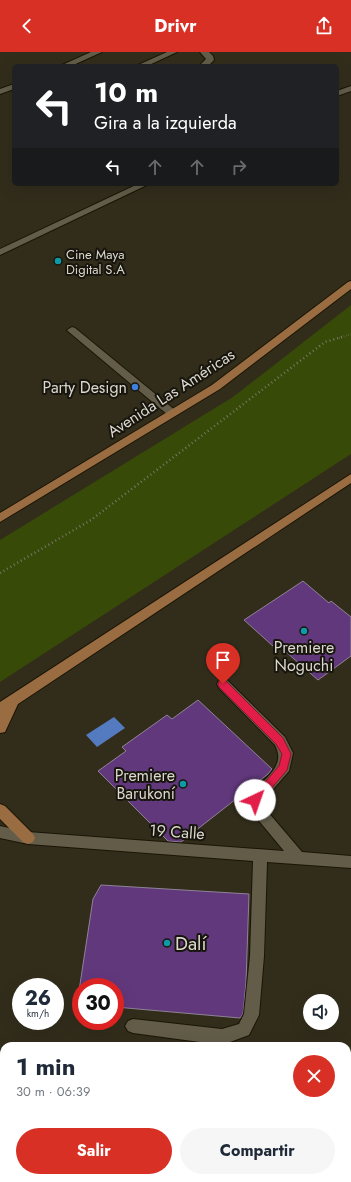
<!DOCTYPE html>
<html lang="es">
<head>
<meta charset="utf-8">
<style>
	:root { --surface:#fff; --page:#f6f6f7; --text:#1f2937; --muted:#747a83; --accent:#d93025 }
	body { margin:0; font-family:Jost,sans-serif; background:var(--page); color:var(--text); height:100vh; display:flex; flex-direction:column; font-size:15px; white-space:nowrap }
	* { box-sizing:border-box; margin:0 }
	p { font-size:13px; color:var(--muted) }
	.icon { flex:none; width:22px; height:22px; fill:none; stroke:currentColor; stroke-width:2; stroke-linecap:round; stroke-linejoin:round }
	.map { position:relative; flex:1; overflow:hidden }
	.details { position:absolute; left:0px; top:990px; width:351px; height:140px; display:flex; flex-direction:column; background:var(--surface); border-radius:12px 12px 0 0; box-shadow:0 4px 16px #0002 }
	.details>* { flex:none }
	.top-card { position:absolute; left:12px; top:12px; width:327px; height:122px; border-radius:6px; box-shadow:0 4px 16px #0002; background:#202124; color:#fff; overflow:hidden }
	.controls { position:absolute; left:303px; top:942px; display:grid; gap:8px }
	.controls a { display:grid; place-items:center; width:36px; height:36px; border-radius:50%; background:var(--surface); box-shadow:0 4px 16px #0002; font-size:20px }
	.speed { position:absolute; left:12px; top:926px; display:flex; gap:8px; font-size:20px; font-weight:700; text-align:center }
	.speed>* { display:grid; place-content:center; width:52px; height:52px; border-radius:50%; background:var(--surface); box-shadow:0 4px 16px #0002; line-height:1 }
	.speed small { font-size:10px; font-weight:400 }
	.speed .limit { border:6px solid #d22; background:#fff; color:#111 }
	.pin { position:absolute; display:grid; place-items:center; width:34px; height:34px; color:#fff; margin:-41px -17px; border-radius:50% 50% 50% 0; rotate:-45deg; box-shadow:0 0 4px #0007 }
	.pin .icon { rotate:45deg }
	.me { position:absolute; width:44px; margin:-22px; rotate:42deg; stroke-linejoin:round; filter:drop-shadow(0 0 3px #0008) }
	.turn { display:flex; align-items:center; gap:14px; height:84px; padding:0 16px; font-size:18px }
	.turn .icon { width:52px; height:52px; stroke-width:2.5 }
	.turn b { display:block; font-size:28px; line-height:34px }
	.lanes { display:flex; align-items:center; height:38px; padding:0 16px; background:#0003; justify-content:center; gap:20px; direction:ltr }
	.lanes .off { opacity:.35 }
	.round { display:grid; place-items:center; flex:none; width:42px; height:42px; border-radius:21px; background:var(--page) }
	.summary { display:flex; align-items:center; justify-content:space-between; height:68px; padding:0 16px }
	h1 { font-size:24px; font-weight:700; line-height:30px }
	.cta { display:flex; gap:8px; margin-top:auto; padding:8px 16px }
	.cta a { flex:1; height:46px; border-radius:24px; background:var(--accent); color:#fff; font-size:16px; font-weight:700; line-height:46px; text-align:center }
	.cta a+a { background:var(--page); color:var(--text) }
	header { display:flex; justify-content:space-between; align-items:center; height:52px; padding:0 16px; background:var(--accent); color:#fff; font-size:18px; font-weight:700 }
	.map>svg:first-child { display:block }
	.green { fill:#374a07 }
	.water { fill:#547ac0 }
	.building { fill:#62387c; stroke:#8e8396 }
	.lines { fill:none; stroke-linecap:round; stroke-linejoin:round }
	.minor-casing { stroke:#1a1505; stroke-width:2 }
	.major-casing { stroke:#1a1505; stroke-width:2 }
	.path-far1 { stroke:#7b7768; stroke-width:2; stroke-dasharray:0.5 2; stroke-linecap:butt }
	.path { stroke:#7b7768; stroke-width:2.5; stroke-dasharray:1 3; stroke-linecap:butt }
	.minor { fill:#625c49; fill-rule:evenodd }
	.major { fill:#9a6c41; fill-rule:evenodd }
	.route { fill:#e11d48; stroke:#92132f }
	.culture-dot { fill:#0f9aa8; stroke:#17150d; stroke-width:1.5 }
	.shop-dot { fill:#3f7fe0; stroke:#17150d; stroke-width:1.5 }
	.labels { text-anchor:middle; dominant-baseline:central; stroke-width:4; stroke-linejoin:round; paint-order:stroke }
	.far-poi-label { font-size:13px; fill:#dbd8cd; stroke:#17150d; text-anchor:start }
	.poi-label { font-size:16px; fill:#dbd8cd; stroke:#17150d; text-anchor:end }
	.street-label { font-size:16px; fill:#dbd8cd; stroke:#17150d }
	.near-poi-label { font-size:19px; fill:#dbd8cd; stroke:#17150d; text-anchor:start }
</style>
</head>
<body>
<header><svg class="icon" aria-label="back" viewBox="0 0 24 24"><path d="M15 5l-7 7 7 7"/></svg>Drivr<svg class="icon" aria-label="share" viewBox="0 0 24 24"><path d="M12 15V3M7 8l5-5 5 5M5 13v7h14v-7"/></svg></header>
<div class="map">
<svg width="351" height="1130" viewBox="0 0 351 1130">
	<rect width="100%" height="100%" fill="#322d1b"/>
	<path class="green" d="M351,253V402L0,630V488L233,345Z"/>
	<path class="water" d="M114,665L125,676L97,695L86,683Z"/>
	<g class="building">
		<path d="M303,529L329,551L331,549L351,565V604L318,628L277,592L274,595L244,568Z"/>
		<path d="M198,648L272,717L268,722L181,790L168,789L98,719L126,699L122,695L167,663L172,667Z"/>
		<path d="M101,833L249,842L246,930L243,962L240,966L115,955V935H81V952H77L93,847Z"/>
	</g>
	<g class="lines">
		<g class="minor-casing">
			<g id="minor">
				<path d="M91,0H102L71,14H60Z"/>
				<path d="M167,0H177L147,14H136Z"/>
				<path d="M200,0H209L213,4L214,8L208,14H199L206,7Z"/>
				<path d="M14,32V37L0,42V37Z"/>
				<path d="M351,34V39L337,44V39Z"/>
				<path d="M138,132H149L0,203V197Z"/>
				<path d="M72,275L75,276L176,359L177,361L176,363H168L69,280L67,278Z"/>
				<path d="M223,627L227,628L285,685L293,701L289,719L262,750V753L302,800L351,804V816L267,810L264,904L259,963L249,983L222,993L133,981L128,979L125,974L128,969L133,967L222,977L239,972L244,962L250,904L253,809L28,792L0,786V774L28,780L284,799L251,759L248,748C258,728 288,718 275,693L219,636L217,632L219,628Z"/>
				<path d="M56,1126H72L71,1130H55Z"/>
				<rect x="119" y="1126" width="16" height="4"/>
				<rect x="208" y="1126" width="16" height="4"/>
				<rect x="296" y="1126" width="16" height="4"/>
			</g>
		</g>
		<g class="major-casing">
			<g id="major">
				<path d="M351,229V237L220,337L0,470V461L212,333L348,230Z"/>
				<path d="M351,422V431L18,652L5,680L0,681V650Z"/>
				<path d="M0,752L5,754L33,782L35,786L33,790L28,792L23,790L0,767Z"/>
			</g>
		</g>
		<path class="path-far1" d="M339,286L351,282"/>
		<path class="path" d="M0,521L91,468L325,290L342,285"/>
		<use href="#minor" class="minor"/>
		<use href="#major" class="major"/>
	</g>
	<path class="route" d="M223,628L226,629L283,686L291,702L287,718L259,751L255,752L252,751L250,748L252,745L279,714L282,702L276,692L219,635L218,632L219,629Z"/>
	<g class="culture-dot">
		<circle cx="58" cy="209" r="4"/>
		<circle cx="304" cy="579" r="4"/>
		<circle cx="183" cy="732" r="4"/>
		<circle cx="167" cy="891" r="4"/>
	</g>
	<circle class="shop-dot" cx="135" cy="335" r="4"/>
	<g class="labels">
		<g class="far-poi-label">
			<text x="66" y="202">Cine Maya<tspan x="66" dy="15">Digital S.A</tspan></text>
		</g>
		<g class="poi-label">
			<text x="127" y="335">Party Design</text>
			<text x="304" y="595" text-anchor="middle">Premiere<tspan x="304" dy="18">Noguchi</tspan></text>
			<text x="175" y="723">Premiere<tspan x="175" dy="18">Barukoní</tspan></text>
		</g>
		<g class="street-label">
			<text transform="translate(171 341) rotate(-33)">Avenida Las Américas</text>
			<text transform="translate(177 780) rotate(4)">19 Calle</text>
		</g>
		<g class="near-poi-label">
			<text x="175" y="891">Dalí</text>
		</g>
	</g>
</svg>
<div class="controls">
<a><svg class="icon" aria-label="sound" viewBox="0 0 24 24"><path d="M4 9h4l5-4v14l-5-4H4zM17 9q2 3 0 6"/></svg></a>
</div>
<div class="speed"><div>26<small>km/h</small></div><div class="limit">30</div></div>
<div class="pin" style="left:223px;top:632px;background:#d93025"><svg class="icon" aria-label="arrive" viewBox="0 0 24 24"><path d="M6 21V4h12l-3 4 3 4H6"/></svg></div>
<svg class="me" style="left:255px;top:748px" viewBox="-20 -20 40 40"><circle r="19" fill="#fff"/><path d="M0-13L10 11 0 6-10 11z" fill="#e11d48"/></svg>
<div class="top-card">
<div class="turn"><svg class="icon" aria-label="left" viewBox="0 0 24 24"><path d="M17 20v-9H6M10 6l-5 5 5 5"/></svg><div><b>10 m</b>Gira a la izquierda</div></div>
<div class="lanes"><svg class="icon" aria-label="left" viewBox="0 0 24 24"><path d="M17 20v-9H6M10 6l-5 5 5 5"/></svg><svg class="icon off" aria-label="ahead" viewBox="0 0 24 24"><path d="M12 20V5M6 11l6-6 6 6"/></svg><svg class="icon off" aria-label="ahead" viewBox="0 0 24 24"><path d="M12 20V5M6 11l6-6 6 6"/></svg><svg class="icon off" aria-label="right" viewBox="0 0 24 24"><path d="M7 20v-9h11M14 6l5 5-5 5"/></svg></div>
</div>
<section class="details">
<div class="summary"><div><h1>1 min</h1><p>30 m · 06:39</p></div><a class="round" style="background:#d93025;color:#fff"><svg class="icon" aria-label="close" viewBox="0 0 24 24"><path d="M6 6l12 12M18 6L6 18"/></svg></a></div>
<div class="cta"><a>Salir</a><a>Compartir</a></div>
</section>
</div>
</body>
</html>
